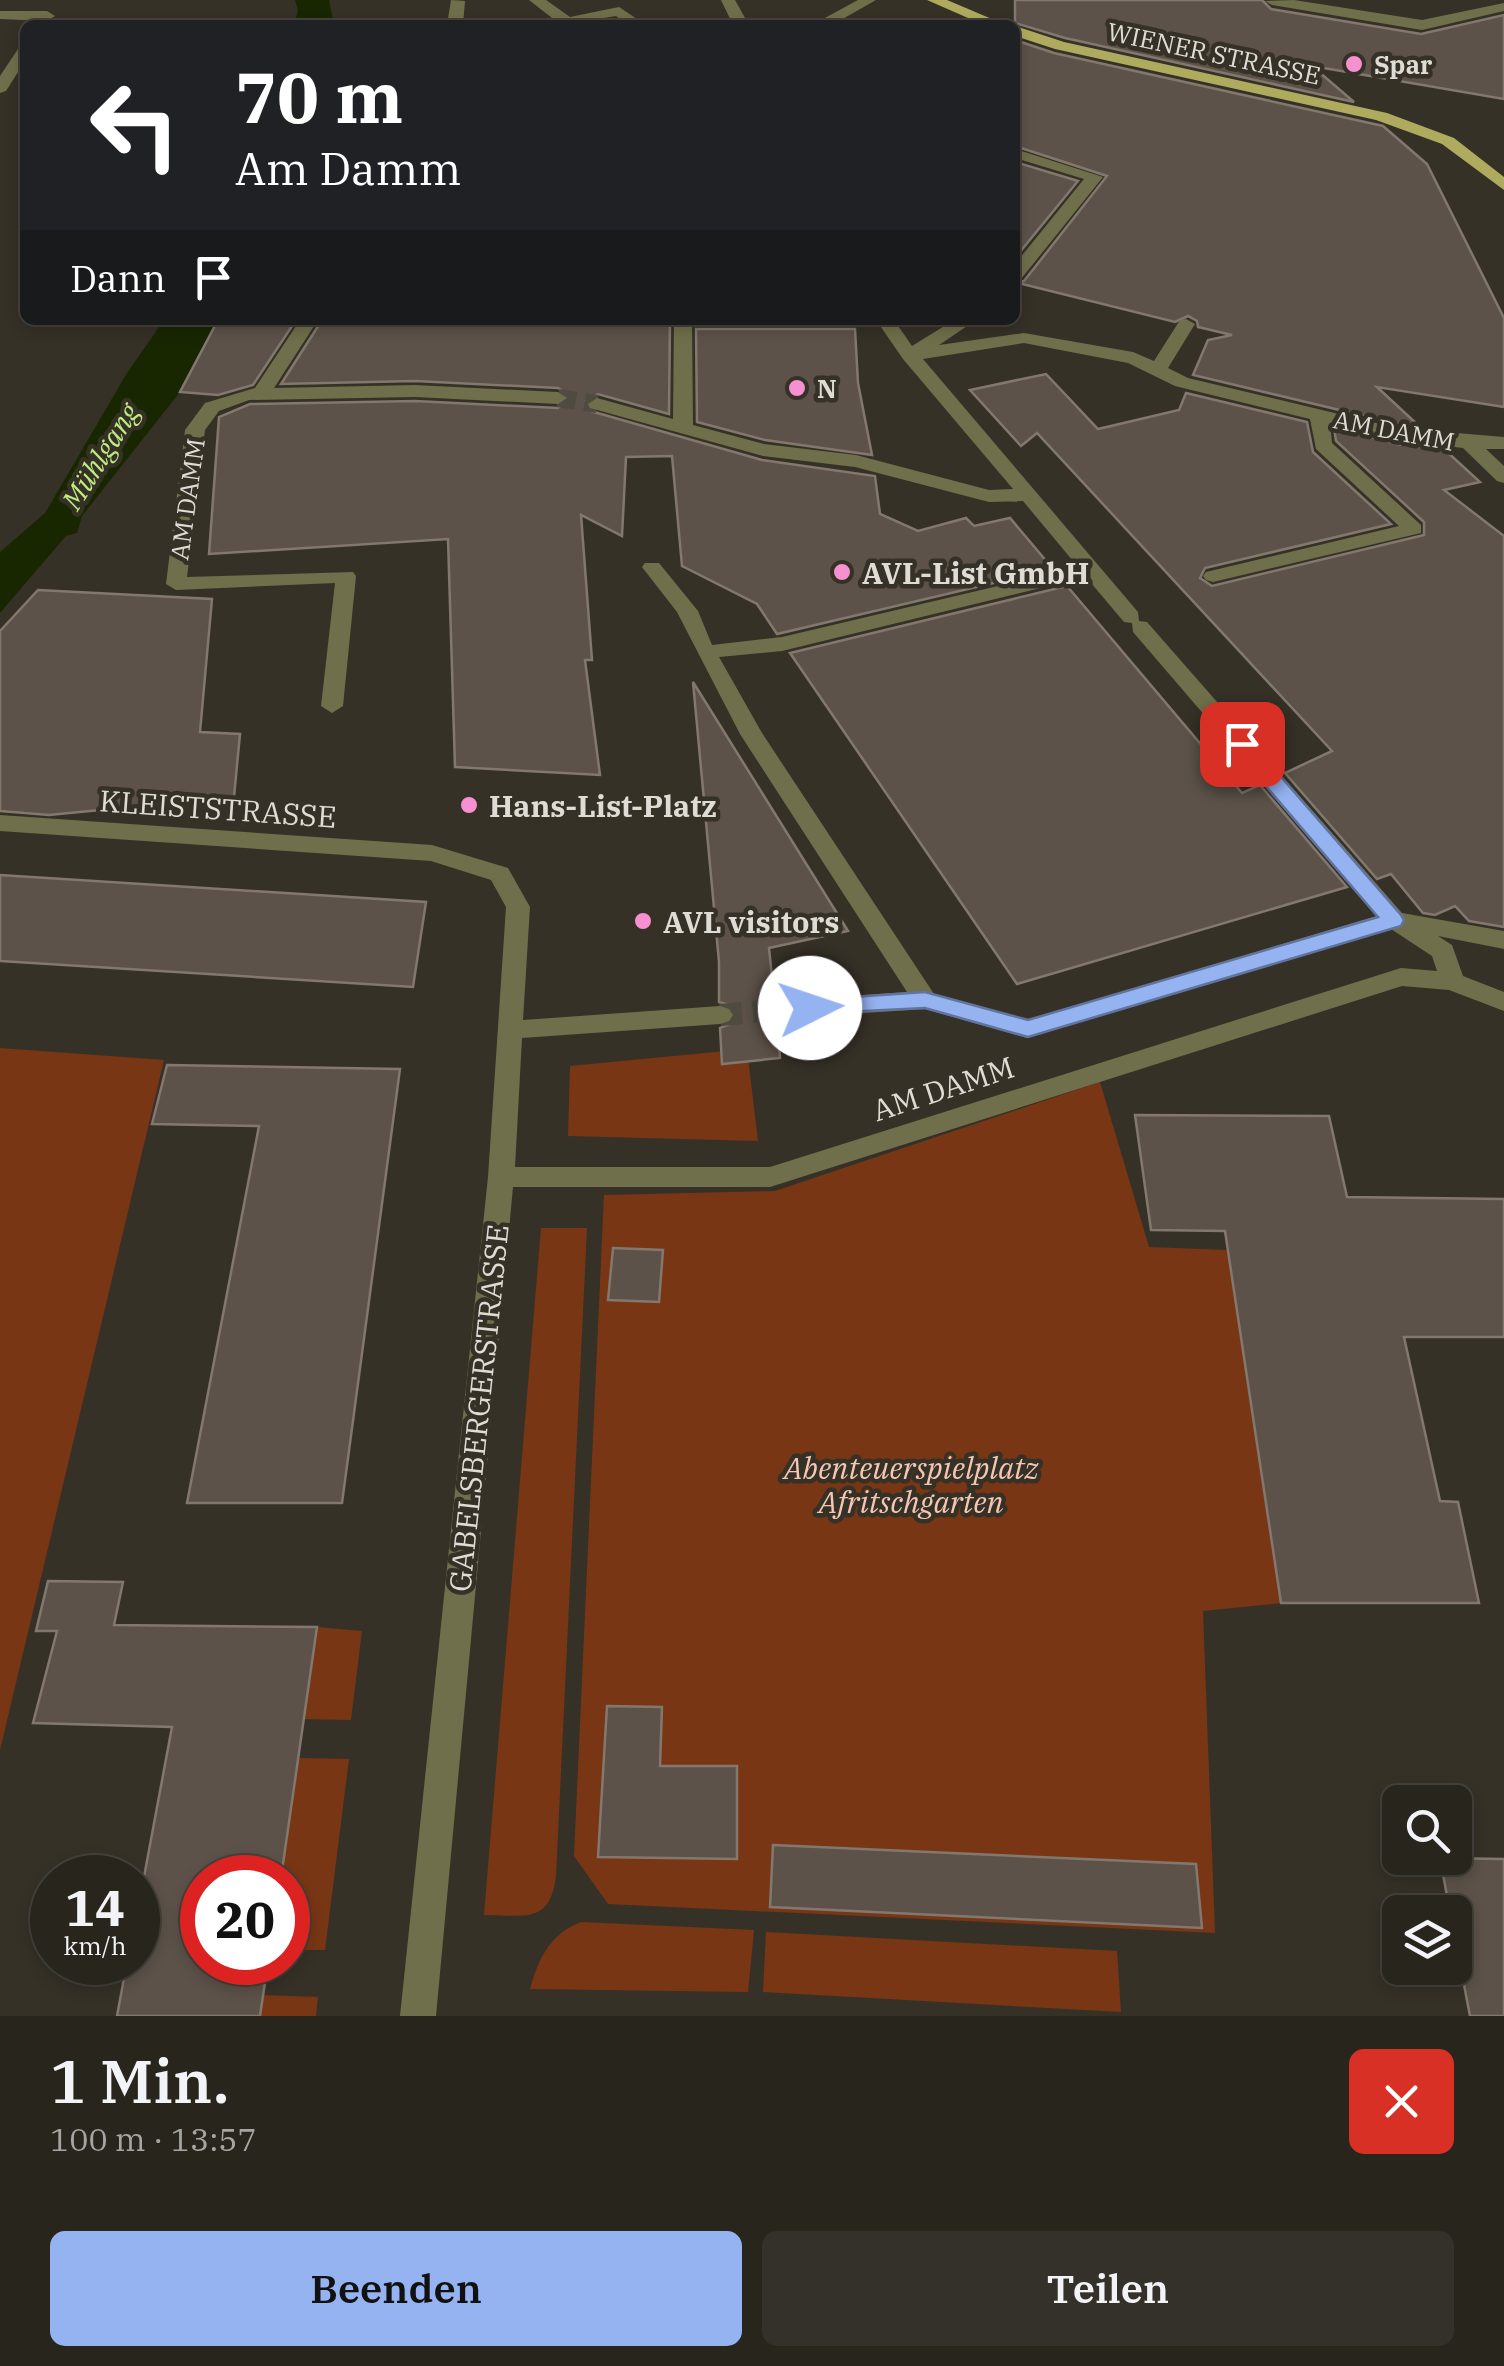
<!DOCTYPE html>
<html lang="de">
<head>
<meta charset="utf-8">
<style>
	:root { --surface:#28251d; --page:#34312a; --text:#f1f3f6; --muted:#a5a5a4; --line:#44423b; --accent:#95b2f1 }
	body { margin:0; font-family:"IBM Plex Serif",serif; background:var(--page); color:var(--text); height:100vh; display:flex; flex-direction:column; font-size:38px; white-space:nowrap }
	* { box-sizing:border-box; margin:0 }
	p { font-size:32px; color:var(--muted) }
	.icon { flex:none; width:55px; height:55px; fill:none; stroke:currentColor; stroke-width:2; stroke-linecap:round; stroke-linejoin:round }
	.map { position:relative; height:2016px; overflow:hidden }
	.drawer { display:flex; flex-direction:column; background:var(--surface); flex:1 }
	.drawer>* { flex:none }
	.banner { position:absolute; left:20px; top:20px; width:1000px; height:305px; border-radius:15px; box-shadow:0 5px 15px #0003,0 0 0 2px var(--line); background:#202124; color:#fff; overflow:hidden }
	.controls { position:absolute; left:1382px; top:1785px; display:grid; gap:20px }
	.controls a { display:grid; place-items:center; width:90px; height:90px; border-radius:15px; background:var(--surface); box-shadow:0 5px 15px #0003,0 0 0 2px var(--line); font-size:50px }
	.speed { position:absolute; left:30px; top:1855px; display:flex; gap:20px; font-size:50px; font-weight:700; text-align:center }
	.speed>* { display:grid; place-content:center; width:130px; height:130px; border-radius:50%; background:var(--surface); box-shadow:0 5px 15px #0003,0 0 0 2px var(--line); line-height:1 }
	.speed small { font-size:25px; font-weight:400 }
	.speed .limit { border:15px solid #d22; background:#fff; color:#111 }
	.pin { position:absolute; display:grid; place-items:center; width:85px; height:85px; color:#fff; margin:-42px; border-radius:20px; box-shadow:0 5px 15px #0006 }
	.me { position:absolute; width:110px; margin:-55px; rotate:86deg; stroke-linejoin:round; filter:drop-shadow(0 0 8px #0008) }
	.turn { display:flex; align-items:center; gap:35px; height:210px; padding:0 50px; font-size:45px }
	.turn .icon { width:130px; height:130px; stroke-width:2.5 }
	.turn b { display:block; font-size:70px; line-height:85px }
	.then { display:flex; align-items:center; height:95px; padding:0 50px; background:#0003; gap:20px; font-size:38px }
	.round { display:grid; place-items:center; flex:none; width:105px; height:105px; border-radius:15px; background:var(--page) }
	.headline { display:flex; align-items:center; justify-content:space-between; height:170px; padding:0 50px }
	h1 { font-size:60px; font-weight:600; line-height:75px }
	.primary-button { display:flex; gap:20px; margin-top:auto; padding:20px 50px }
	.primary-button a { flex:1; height:115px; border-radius:15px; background:var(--accent); color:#111; font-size:40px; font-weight:600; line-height:115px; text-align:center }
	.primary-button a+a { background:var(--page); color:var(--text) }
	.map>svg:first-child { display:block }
	.green { fill:#783614 }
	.water { fill:#182700 }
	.building { fill:#5c5249; stroke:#82786e; stroke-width:2.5 }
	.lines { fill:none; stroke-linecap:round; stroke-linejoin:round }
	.minor-tunnel-far1 { stroke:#4f4b41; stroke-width:18; stroke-dasharray:18 9; stroke-linecap:butt }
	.minor-tunnel { stroke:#4f4b41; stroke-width:22; stroke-dasharray:22 11; stroke-linecap:butt }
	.minor { fill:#706f4b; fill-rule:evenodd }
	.major { fill:#aeab5f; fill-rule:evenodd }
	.route { fill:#95b2f1; stroke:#61749d; stroke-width:2.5 }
	.poi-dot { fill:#f690d0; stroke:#363127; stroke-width:4 }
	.labels { text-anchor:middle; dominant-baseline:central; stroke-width:9; stroke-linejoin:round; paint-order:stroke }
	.far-street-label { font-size:25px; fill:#dfdcd5; stroke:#363127 }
	.far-poi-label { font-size:25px; font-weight:bold; fill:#dfdcd5; stroke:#363127; text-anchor:start }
	.far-water-label { font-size:28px; font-style:italic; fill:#bfed7f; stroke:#363127 }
	.poi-label { font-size:30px; font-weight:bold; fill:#dfdcd5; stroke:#363127; text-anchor:start }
	.street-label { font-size:30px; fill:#dfdcd5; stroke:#363127 }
	.park-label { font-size:30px; font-style:italic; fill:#f5c7b3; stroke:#363127 }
</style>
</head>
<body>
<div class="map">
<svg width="1504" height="2016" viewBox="0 0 1504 2016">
	<rect width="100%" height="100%" fill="#363127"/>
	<g class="green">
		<path d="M0,1048L164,1060L0,1750Z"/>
		<path d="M747,1049L758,1141L568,1136L570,1066Z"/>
		<path d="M1100,1082L1149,1247L1228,1250L1281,1603L1203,1611L1215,1933L608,1904L574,1856L604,1195L775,1191Z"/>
		<path d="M541,1228H587L556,1876C550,1925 524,1915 484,1915Z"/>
		<path d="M317,1627L362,1631L351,1720L304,1719Z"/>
		<path d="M298,1758L349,1759L325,1950H288V1878H281Z"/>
		<path d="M581,1922L754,1930L748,1992L530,1989C538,1959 550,1934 581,1922Z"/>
		<path d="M766,1932L1117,1951L1121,2012L763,1992Z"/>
		<path d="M263,1995L318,1997L316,2016H260Z"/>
	</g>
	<g class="water">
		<path d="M295,0H329L334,25H294L298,10Z"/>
		<path d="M164,320H218L180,392L82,516L77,533L66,536L0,613V552L45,513L127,373Z"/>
	</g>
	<g class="building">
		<path d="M1015,0H1262L1271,9L1421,34L1504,15V99L1312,66L1354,102L1065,38L1015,23Z"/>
		<path d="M1015,40L1054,53L1383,126L1427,164L1504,318V407L1377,387L1419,426L1398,424L1193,375L1208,340L1232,335L1198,327L1197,321L1188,316L1175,322L1018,283L1024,281L1107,176L1015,146Z"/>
		<path d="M1015,162L1078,181L1015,258Z"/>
		<path d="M218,320H296L253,385L218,395L180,392Z"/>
		<path d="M322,320H670L669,414L598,394L586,401L587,410L762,460L875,476L880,514L918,531L966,518L974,526L1010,518L1053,569L777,634L757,604L682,566L672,456L626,457L622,536L581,515L592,660H585L600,775L455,767L448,539L209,554L219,417L250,404L415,401L558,408L571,397L558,388L415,381L281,384Z"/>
		<path d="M696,329H855L858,383L872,455L765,440L697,422Z"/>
		<path d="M1046,374L1098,429L1179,410L1186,393L1307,422L1313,452L1391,524L1205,568L1200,578L1212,586L1424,535V522L1336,441L1334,428L1397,444L1445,450L1480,482L1444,490L1504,536V927L1469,921L1455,906L1435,915L1423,913L1391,874L1377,879L1285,773L1332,751L1037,433L1021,446L970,390Z"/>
		<path d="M1067,586L1242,793L1260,785L1347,887L1017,984L790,653Z"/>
		<path d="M38,590L212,599L200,732L240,734L234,797L49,815L0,811V631Z"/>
		<path d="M693,682L848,931L769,948L774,997L763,1002L759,1012L765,1020L777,1023L780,1058L722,1064L720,1028L732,1023L736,1013L730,1005L719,1002V962Z"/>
		<path d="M0,875L426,902L413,987L0,961Z"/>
		<path d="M167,1065L400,1069L342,1503H187L259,1126L152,1124Z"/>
		<path d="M1135,1115L1329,1116L1347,1197L1504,1199V1337H1404L1440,1501L1458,1502L1479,1603H1281L1225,1231L1151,1230Z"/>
		<path d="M613,1248L663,1250L659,1302L608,1300Z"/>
		<path d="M48,1581L123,1582L114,1625L317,1627L281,1878H202V1962H268L260,2016H117L127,1962H138V1909L172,1727L33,1723L57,1631H36Z"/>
		<path d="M607,1706L662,1707L660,1766H737V1859L598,1857Z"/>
		<path d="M773,1845L1196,1864L1202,1928L770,1907Z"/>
		<path d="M1440,1858L1504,1859V2016H1470L1455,1938V1912H1450Z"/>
	</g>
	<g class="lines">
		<path class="minor-tunnel-far1" d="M558,398L597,404"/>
		<path class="minor-tunnel" d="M720,1015L775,1010"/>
		<g class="minor">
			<path d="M451,0L465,1L463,25H447Z"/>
			<path d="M529,0H546L570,17L619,7L646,25H628L616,16L561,25Z"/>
			<path d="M721,0H735L749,25H733Z"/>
			<path d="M858,0H876L832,25H812Z"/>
			<path d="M1294,0L1422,20L1504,3V11L1422,30L1272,5L1265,1Z"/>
			<path d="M0,11H47L55,16L47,21L0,19Z"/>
			<path d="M25,44V61L6,91L0,93V76L20,46Z"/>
			<path d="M1015,149L1103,177L1021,279L1015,280V264L1084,179L1015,158Z"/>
			<path d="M1186,319L1195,324L1168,368L1188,378L1397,428L1504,437V449H1486L1504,466V483L1497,481L1463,448L1397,440L1330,423L1332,443L1421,525V533L1213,582L1206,580L1203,576L1206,572L1399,526L1316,449L1310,419L1175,386L1128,363L1024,343L923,359L1138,612L1139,621L1147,622L1402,913L1504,931V949L1438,936L1452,945L1463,976L1504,992V1011L1449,990L1402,986L770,1187H513L436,2016H400L488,1177L506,907L491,880L431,861L0,831V815L432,845L508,868L530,907L523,1020L720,1006L729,1009L733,1015L729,1021L720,1024L522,1038L515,1167H770L1401,968L1437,971L1432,956L1391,929L1027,1038L925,1009L775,1019L766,1016L762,1010L766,1004L775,1001L907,992L740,734L677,612L642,567L645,563H659L698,611L712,645L782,637L1078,567L1023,501L989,502L855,467L763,456L590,408L588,404L597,398L673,419L674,320H692L693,425L764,444L856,455L989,490L1013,489L903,359L876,320H894L912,346L954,320H976L939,345L1024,333L1133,352L1154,361L1180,320ZM1086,577L1124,622L1132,623L1133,632L1377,916L1027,1020L934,994L762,733L719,657L782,651Z"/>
			<path d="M300,320H318L274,388L415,385L558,392L567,398L558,404L415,397L249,400L219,411L205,430L187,577L353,572L356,576L343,706L332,713L321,706L335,583L176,590L166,584L185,430L205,403L255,388Z"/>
		</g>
		<g class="major">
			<path d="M927,0H947L1006,25H984Z"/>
			<path d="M1015,26L1064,42L1387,113L1454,138L1504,177V190L1442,144L1376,120L1055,49L1015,36Z"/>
		</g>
	</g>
	<path class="route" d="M1242,738L1249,740L1401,915L1404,920L1401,926L1028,1037L925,1008L802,1014L799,1008L810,1000L925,992L1028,1020L1378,917L1234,749V740Z"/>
	<g class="poi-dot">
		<circle cx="1354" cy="64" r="10"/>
		<circle cx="797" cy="388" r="10"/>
		<circle cx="842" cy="572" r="10"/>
		<circle cx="469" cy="805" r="10"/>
		<circle cx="643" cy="921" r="10"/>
	</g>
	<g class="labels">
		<g class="far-street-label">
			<text transform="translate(1214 53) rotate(12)">WIENER STRASSE</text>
			<text transform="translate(1394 430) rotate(11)">AM DAMM</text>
			<text transform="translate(187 499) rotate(-82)">AM DAMM</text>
		</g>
		<g class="far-poi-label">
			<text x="1374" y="64">Spar</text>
			<text x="817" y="388">N</text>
		</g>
		<g class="far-water-label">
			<text transform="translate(100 456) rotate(-58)">Mühlgang</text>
		</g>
		<g class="poi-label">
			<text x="862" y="572">AVL-List GmbH</text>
			<text x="489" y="805">Hans-List-Platz</text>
			<text x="663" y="921">AVL visitors</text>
		</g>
		<g class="street-label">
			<text transform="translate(218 808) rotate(4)">KLEISTSTRASSE</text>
			<text transform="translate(943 1088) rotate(-18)">AM DAMM</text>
			<text transform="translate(478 1408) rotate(-84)">GABELSBERGERSTRASSE</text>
		</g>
		<g class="park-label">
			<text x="911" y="1467">Abenteuerspielplatz<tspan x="911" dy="34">Afritschgarten</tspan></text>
		</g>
	</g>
</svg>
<div class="controls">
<a><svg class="icon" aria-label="search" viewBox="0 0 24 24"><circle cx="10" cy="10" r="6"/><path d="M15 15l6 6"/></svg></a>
<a><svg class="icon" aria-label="layers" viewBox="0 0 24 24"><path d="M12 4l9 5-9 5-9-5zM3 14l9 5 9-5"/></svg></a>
</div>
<div class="speed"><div>14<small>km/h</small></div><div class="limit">20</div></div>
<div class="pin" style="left:1242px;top:744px;background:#d93025"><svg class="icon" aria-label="arrive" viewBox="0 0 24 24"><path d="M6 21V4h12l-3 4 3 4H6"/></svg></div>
<svg class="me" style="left:810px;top:1008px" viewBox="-20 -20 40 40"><circle r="19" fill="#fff"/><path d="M0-13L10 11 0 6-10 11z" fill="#95b2f1"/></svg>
<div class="banner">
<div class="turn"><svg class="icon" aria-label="left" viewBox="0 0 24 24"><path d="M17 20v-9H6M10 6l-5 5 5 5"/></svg><div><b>70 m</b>Am Damm</div></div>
<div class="then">Dann<svg class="icon" aria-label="arrive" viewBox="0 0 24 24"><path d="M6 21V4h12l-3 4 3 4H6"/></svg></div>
</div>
</div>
<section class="drawer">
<div class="headline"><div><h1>1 Min.</h1><p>100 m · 13:57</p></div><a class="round" style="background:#d93025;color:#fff"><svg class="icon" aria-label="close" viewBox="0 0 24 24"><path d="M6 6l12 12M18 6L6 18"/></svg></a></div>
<div class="primary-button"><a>Beenden</a><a>Teilen</a></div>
</section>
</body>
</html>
